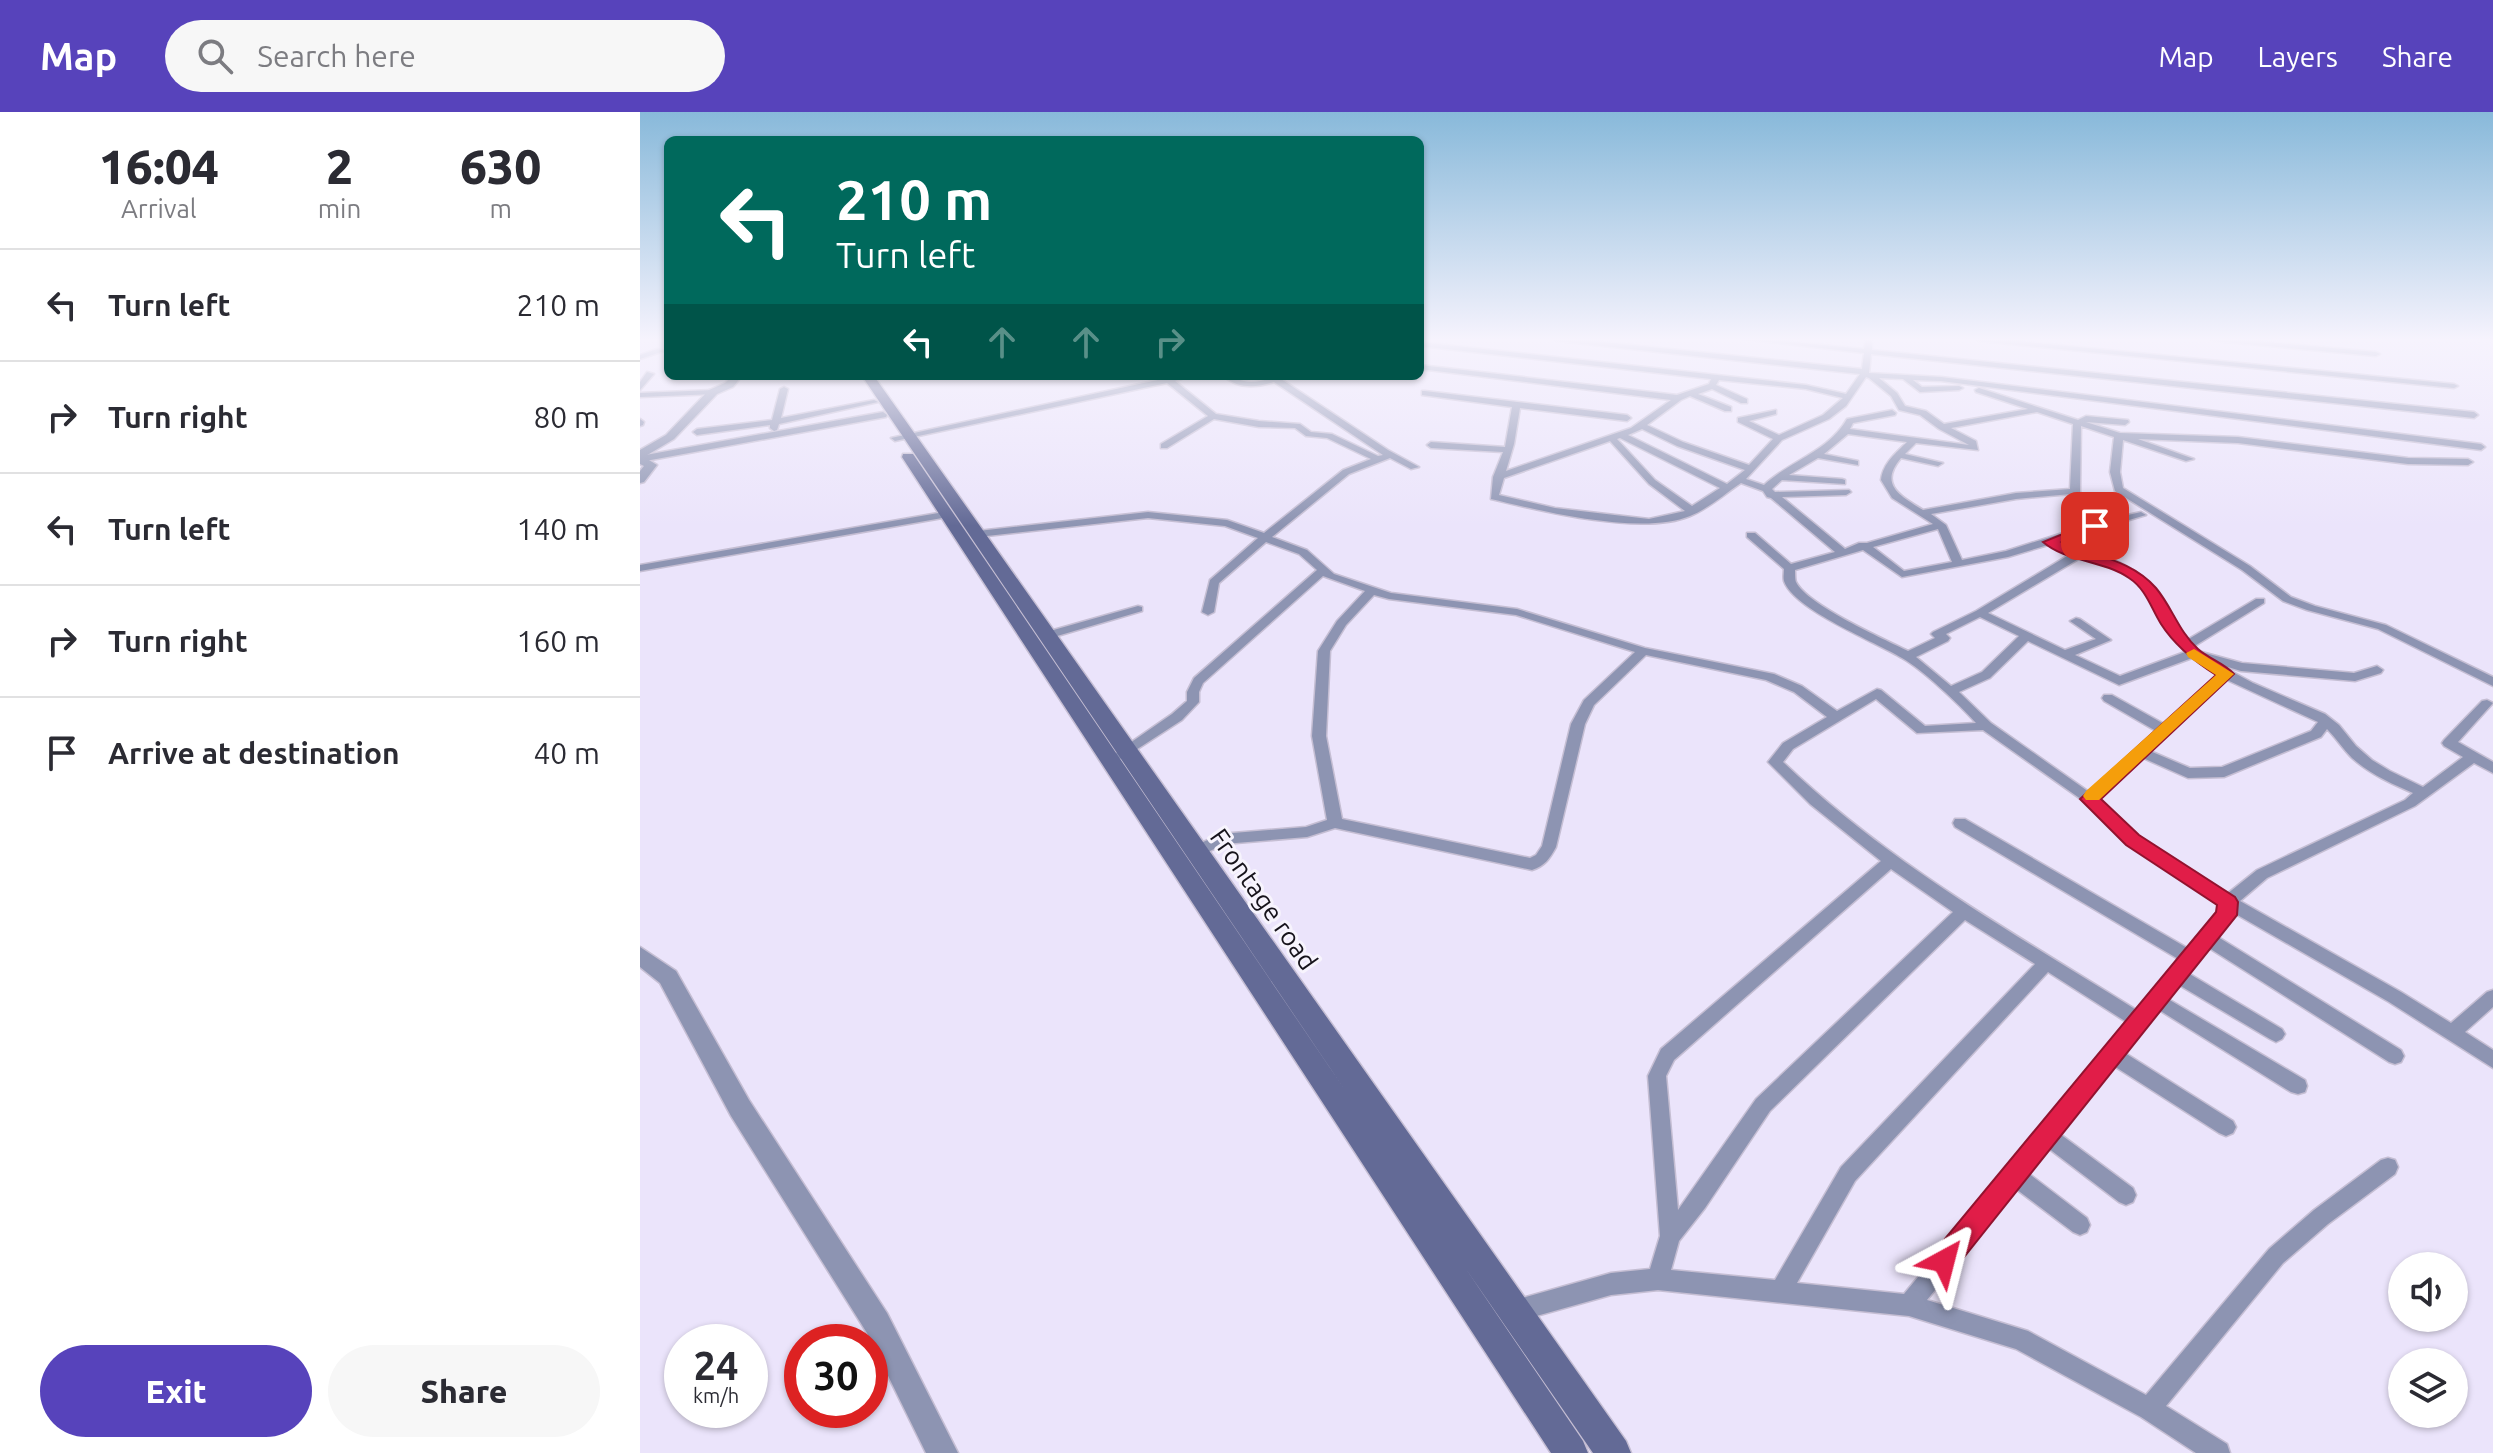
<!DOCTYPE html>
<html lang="en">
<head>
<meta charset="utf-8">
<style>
	:root { --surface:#fff; --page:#f7f7f7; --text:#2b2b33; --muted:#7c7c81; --line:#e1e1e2; --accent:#5743bb }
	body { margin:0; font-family:Ubuntu,sans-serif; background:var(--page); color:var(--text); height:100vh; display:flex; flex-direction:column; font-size:30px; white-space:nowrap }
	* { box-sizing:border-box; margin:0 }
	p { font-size:26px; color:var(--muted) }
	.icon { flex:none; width:44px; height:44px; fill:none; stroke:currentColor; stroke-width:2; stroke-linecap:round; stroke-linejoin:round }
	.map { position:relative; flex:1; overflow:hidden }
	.drawer { display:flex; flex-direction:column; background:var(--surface); width:640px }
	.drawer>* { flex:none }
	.banner { position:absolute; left:24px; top:24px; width:760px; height:244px; border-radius:12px; box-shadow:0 2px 6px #0004; background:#00695c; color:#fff; overflow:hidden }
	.controls { position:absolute; left:1748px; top:1140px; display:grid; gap:16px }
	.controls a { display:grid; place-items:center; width:80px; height:80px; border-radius:50%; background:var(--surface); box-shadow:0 2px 6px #0004; font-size:40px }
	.speed { position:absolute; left:24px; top:1212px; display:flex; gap:16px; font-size:40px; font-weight:700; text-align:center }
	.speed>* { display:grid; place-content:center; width:104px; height:104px; border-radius:50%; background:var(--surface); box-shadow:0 2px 6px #0004; line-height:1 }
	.speed small { font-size:20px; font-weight:400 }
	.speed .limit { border:12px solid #d22; background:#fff; color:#111 }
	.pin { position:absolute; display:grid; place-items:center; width:68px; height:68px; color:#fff; margin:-34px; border-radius:16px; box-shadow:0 4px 12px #0006 }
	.me { position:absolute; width:88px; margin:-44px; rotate:38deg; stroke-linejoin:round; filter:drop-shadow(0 0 6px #0008) }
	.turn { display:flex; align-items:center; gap:28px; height:168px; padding:0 40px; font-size:36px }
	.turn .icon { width:104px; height:104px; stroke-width:2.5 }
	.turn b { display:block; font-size:56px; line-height:68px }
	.lanes { display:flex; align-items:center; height:76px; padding:0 40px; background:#0003; justify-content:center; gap:40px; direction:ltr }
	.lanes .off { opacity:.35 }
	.eta { display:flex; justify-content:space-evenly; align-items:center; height:136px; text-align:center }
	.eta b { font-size:48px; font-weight:800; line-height:56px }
	.button { display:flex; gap:16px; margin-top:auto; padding:16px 40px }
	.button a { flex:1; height:92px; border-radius:48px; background:var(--accent); color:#fff; font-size:32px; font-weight:800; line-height:92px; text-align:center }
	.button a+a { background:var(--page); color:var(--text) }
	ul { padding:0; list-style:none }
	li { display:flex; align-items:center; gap:24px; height:112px; padding:0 40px; border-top:2px solid var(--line) }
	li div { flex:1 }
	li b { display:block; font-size:30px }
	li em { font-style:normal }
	header { display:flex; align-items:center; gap:48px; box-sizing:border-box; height:112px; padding:0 40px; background:var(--accent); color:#fff }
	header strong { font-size:38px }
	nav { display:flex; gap:44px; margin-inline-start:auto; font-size:28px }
	.search { width:560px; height:72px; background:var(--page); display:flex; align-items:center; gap:20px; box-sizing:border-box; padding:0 28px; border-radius:44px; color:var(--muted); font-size:30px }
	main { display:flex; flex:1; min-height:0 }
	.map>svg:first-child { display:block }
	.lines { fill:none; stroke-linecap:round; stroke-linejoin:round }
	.minor-casing { stroke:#c5bed3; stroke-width:3 }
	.tertiary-casing { stroke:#c5bed3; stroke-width:3 }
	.secondary-casing { stroke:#c5bed3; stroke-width:3 }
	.minor { fill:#8d94b2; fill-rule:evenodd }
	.tertiary { fill:#8d94b2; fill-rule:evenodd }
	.secondary { fill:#636a96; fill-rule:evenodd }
	.route { fill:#e11d48; stroke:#92132f; stroke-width:2 }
	.slow { fill:#f59e0b }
	.labels { text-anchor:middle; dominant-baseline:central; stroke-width:6; stroke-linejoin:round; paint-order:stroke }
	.street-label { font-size:26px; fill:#16131b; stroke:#f7f4fd }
</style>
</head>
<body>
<header>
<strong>Map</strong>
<div class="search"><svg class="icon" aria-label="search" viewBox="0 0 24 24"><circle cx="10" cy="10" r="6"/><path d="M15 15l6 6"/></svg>Search here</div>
<nav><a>Map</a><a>Layers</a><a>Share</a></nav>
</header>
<main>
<section class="drawer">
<div class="eta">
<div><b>16:04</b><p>Arrival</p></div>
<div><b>2</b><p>min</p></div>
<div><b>630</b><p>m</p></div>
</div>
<ul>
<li><svg class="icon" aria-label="left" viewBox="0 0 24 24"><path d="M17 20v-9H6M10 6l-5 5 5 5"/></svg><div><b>Turn left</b></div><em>210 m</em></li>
<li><svg class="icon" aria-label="right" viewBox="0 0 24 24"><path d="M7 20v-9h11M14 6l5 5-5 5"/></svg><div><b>Turn right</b></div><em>80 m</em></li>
<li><svg class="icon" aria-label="left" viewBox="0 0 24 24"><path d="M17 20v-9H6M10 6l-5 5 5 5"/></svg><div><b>Turn left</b></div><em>140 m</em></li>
<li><svg class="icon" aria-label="right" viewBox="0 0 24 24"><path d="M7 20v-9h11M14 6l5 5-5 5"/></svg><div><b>Turn right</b></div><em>160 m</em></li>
<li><svg class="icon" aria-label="arrive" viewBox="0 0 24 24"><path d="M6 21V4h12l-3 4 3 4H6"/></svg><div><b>Arrive at destination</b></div><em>40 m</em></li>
</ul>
<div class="button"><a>Exit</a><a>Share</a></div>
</section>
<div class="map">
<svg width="1853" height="1341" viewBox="0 0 1853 1341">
	<rect width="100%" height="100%" fill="#ebe4fb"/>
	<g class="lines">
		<g class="minor-casing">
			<g id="minor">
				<path d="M913,227H934L1222,257L1224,241L1103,227H1124L1224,237L1226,227H1232V238L1834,300L1838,303L1834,306L1231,242L1229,261L1301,265L1841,332L1845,335L1841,338L1301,269L1273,268L1282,275L1319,274L1323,276L1319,278L1280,280L1263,267L1239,266L1257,281L1265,294L1286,299L1304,312L1388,297L1336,280L1335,278L1339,276L1438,308L1446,304L1488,308L1489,310L1485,313L1446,310L1480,321L1598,325L1768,346L1828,347L1833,350L1828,353L1768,352L1598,331L1498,327L1554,347L1546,349L1483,328L1480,360L1483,376L1610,454L1651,485L1675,494L1746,513L1853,565V574L1738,517L1667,498L1643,489L1602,458L1475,379L1470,360L1474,325L1441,314L1440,379L1444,398L1457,410L1501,400L1506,403L1418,429C1452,442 1494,448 1517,480C1528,495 1535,513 1547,528L1616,487H1624V491L1553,535L1558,539L1602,551L1714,561L1737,554L1743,558L1741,561L1715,569L1601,559L1578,552L1613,571L1685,602L1699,613L1716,634L1732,648L1750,659L1783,675L1823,645L1804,634L1802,631L1804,628L1842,589L1847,588L1853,591L1818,630L1853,650V661L1834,651L1775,694L1627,766L1600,789L1761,880L1811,911L1847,880L1853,878V895L1825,920L1853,938V956L1749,890L1594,801L1578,825L1761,938L1764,944L1761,950L1755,952L1749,950L1569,836L1548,861L1642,917L1645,922L1642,927L1636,930L1630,927L1539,873L1528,887L1665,968L1667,974L1665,980L1658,982L1651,980L1519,898L1485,941L1593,1009L1596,1015L1593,1021L1586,1024L1579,1021L1474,954L1420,1022L1493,1076L1496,1083L1493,1090L1486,1093L1479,1090L1408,1036L1388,1061L1447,1106L1450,1113L1447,1120L1440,1123L1433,1120L1376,1077L1287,1188L1388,1219L1506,1283L1629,1137L1674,1098L1741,1048L1748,1046L1755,1048L1758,1055L1755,1062L1688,1112L1643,1151L1526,1294L1587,1332L1590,1341H1556L1501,1305L1376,1237L1269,1204L1018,1178L971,1183L875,1210L867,1207L864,1199L867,1191L875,1188L971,1161L1010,1157L1020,1124L1008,964L1021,937L1241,749L1170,692L1128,650L1143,631L1187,605L1154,580L1126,568L1006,543L954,593L945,612L916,735C910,746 905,754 892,758L695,716L667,725L584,732L562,743H552L549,739L552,735L581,722L666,715L687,708L672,624L678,539L697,509L725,479L683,464L563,571L559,580V590L542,608L482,647L477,646L475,643L477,640L532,602L547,589V580L554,566L677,458L659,442L626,430L579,471L574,500L568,503L562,500L570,468L618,426L585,414L508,406L338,425L333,422L338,419L508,400L587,408L624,421L703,358L731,347L687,326L666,324L655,316L619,315L574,307L527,336H521V332L568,304L527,271L255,329L251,326L536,264H551L535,269L576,302L619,309L660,312L671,320L692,322L738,344L743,343L634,270C615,276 599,277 583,264C593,264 601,270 611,270C623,270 634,264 647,264L641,267L748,338L779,355L771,357L750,346L709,362L632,425L667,438L694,462L751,481L877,497L1005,536L1134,562L1162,574L1197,599L1237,577L1241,578L1285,614L1336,611C1319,592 1283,558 1262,546C1236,530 1154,498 1144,469C1143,465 1144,461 1144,457L1107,425V421H1115L1151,452L1195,440L1131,386L1127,385L1123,379L1101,371C1086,381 1068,397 1050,404C1002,424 901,399 851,387L853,365L863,340L791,336L787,333L791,330L865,335L872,295L782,283V279H785L987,303L991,306L987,309L880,296L874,332L866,359L991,316L1031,288L780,257V253L1037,283L1069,272L1071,267L780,234V230L1166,273L1206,282L1220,262L917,229ZM1226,265L1229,266L1251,284L1259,298L1280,303L1299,317L1329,333L1210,317L1213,311L1255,303L1256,301L1252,298L1207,307C1188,340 1151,348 1124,373L1106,367L1142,328L1189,307L1206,294ZM1079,268L1166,277L1203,286L1183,303L1139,323L1109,309L1136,302V298L1098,306V310L1133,327L1109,353L1043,330L1007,313L1041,288L1050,284L1085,299H1091V295L1058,282L1072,277L1101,291H1107V287L1076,273ZM1397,300L1433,312L1430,377L1376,381L1283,398C1261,384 1238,373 1261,346L1298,354L1303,351L1265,342L1276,331L1338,338L1336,329L1311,316ZM1002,317L1037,334L1105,358L1087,372L988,323ZM1208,322L1267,330C1256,341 1243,351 1241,368L1252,386L1293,412L1227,431H1219L1205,437L1142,385L1206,383L1211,380L1209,378L1135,380L1132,377L1142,368L1205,372V368L1202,367L1149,363L1178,346L1218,353V349L1184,342ZM980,326L1080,376L1052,394L1015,368L977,327ZM970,329L1009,372L1045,399L1009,407L915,396L859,383L864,366ZM1431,382L1434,399L1448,413L1366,439L1322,448L1306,413L1291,402L1376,387ZM1298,417L1312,450L1264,459L1233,435ZM1408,433L1432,441L1336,499L1293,520L1291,522L1295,526L1268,539C1244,527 1167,493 1156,470C1155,468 1155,460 1155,458L1223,438L1262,465L1368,445ZM1442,445C1466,452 1492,461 1507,481C1522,500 1529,522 1545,540L1480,564L1435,543L1471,528L1440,507L1436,506L1430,509L1456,527L1425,538L1348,501ZM734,483L749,487L876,503L995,540L944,588L931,612L902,734L896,743L890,746L702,707L686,624L690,539L706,513ZM1340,505L1379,524L1342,560L1311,574L1276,545L1308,529L1310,526L1306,522ZM1388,529L1479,573L1552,546L1578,563L1524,612L1472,583H1464L1462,586L1464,589L1516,619L1449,680L1351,611L1319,580L1350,566ZM1587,568L1678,610L1671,619L1582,655L1550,656L1510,639ZM1236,587L1277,621L1343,618L1445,690L1488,732L1580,792L1578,801L1549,837L1325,707H1315L1313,711L1315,715L1540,848L1498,899C1372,820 1251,753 1143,650L1153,637ZM1687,617C1696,626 1703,637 1712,646C1730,662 1752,672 1773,681L1765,688L1617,758L1587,782L1498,724L1459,687L1503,646L1548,666L1584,665L1681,625ZM1251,757L1313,800L1116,987L1038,1098L1026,964L1034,948ZM1325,808L1395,852L1201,1055L1135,1168L1031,1158L1039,1129L1065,1096L1130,999ZM1408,860L1488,911L1403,1014L1398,1016L1396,1023L1370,1054L1366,1055L1363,1062L1264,1182L1157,1171L1215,1069Z"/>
				<path d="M1335,227H1357L1814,272L1818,274L1814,276L1339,229Z"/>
				<path d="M1570,227H1594L1736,240L1740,242L1736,244L1574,229Z"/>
				<path d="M17,237L24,239L0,247V243Z"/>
				<path d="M7,260L14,262L0,278V270Z"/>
				<path d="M144,275L148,277L141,306L234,288L238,290L139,312L137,318L134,319L130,316V313L57,323L53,320L57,317L132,308L140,277Z"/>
				<path d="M73,278L77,280L76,282L0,285V281Z"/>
				<path d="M243,300L247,303L246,305L0,350V344Z"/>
				<path d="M0,307L4,310L3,313L0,314Z"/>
				<path d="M304,400L309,403L308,405L0,459V453Z"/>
				<path d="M498,494L502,495V499L407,527L401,523L403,521Z"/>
			</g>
		</g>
		<g class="tertiary-casing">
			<g id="tertiary">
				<path d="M92,264H102L93,275L77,282L34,327L4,345L17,353L4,370L0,371V359L4,354L0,352V338L26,323L69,278L85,271Z"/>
				<path d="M0,835L36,859L109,988L247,1201L318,1341H286L227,1221L91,1004L20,871L0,855Z"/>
			</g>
		</g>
		<g class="secondary-casing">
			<path id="secondary" d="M222,264H234L986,1329L991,1341H953L826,1157L943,1329L948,1341H911L262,345L263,342H273L709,984Z"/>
		</g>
		<use href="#minor" class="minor"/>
		<use href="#tertiary" class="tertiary"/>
		<use href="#secondary" class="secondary"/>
	</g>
	<linearGradient id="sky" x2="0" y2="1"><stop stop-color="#88b9da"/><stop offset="0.55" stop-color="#f6f3fd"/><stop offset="1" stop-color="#f6f3fd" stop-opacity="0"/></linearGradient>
	<rect width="1853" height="414" fill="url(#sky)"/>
	<path class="route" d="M1450,411L1461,414L1422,430C1454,444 1492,448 1516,476C1532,495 1539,520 1558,537C1569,547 1584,551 1594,562L1461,687L1499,723L1595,785L1598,790L1597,803L1313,1159L1304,1163L1294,1159L1290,1149L1294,1140L1576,800L1577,793L1486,733L1440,687L1576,563C1554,549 1535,534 1521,512C1511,496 1506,477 1489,466C1463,448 1426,450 1403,430Z"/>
	<path class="slow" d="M1554,537L1594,562L1459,688H1446L1443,684L1446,679L1576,563L1548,545L1546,541Z"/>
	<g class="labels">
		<g class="street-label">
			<text transform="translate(624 787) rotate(55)">Frontage road</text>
		</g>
	</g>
</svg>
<div class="controls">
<a><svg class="icon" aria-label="sound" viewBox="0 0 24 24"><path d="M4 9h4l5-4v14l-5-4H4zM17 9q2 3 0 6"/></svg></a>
<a><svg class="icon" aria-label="layers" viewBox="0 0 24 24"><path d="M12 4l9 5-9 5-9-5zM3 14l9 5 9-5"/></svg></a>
</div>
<div class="speed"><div>24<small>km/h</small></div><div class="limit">30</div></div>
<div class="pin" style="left:1455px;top:414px;background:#d93025"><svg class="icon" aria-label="arrive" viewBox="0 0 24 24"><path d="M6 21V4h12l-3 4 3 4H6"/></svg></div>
<svg class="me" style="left:1304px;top:1149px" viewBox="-20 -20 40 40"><path d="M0-17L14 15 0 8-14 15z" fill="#e11d48" stroke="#fff" stroke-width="4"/></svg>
<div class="banner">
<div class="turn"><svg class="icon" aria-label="left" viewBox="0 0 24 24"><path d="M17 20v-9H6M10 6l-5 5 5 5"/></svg><div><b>210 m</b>Turn left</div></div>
<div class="lanes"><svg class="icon" aria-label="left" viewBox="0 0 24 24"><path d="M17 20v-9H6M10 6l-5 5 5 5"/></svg><svg class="icon off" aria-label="ahead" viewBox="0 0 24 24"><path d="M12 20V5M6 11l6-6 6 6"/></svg><svg class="icon off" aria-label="ahead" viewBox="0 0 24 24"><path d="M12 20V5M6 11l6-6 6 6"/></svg><svg class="icon off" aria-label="right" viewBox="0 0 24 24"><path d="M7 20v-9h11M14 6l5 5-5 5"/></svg></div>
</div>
</div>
</main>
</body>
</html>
